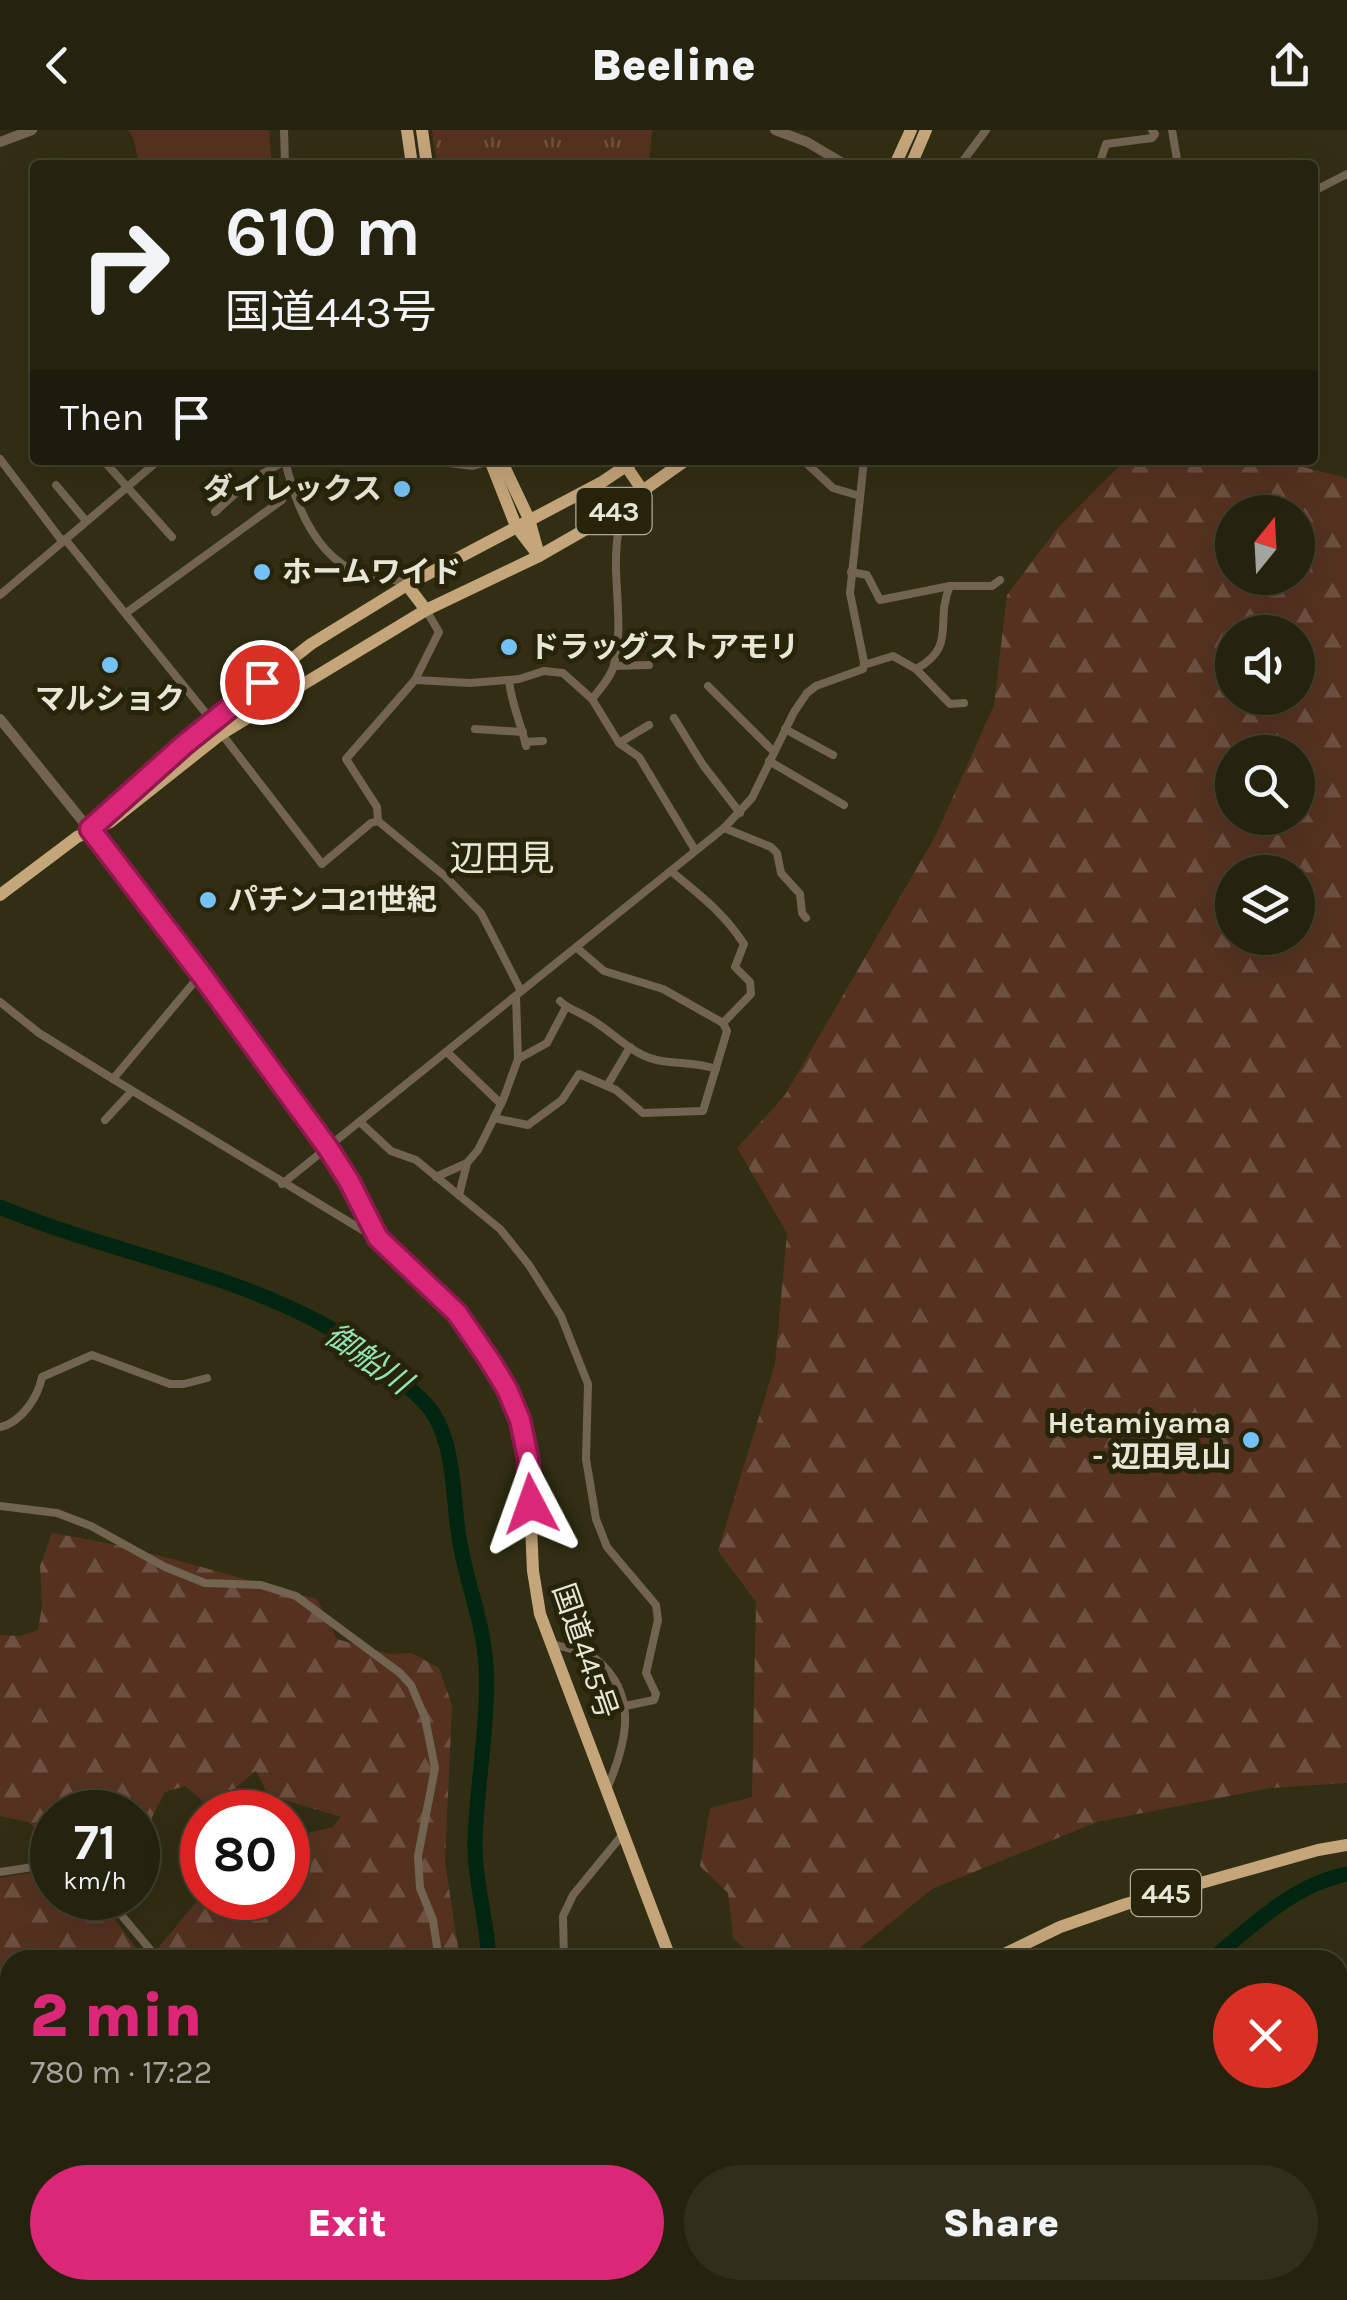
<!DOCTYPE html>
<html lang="en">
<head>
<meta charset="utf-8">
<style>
	:root { --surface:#25220e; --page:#312f1c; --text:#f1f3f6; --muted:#a3a49e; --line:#423f2e; --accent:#db2777 }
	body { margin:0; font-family:Karla,"Noto Sans JP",sans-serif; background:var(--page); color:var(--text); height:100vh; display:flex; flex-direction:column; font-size:38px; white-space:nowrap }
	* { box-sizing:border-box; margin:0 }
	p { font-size:32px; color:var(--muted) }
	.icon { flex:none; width:55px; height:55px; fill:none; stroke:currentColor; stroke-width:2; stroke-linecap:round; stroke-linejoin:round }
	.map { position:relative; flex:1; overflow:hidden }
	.details { position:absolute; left:0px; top:1820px; width:1348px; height:350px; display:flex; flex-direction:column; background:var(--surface); border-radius:30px 30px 0 0; box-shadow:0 10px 40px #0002,0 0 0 2px var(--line) }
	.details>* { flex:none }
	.guide { position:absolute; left:30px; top:30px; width:1288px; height:305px; border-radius:10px; box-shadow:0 10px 40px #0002,0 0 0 2px var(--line); background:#25220e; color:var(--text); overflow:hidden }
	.needle { width:65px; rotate:18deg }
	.fabs { position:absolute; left:1215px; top:365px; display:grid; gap:20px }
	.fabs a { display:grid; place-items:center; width:100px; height:100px; border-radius:50%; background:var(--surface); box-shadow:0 10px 40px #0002,0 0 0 2px var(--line); font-size:50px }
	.speed { position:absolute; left:30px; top:1660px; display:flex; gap:20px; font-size:50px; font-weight:700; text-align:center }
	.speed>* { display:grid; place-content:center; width:130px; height:130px; border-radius:50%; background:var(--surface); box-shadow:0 10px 40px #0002,0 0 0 2px var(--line); line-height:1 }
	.speed small { font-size:25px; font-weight:400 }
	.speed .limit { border:15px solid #d22; background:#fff; color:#111 }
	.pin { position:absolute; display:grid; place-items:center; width:85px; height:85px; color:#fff; margin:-42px; border:5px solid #fff; border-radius:50%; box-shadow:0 2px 10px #0007 }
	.me { position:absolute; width:110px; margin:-55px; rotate:356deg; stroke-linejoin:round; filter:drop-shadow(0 0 8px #0008) }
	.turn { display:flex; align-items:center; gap:35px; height:210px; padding:0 30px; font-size:45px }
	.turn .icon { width:130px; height:130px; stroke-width:2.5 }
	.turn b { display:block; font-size:70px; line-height:85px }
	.then { display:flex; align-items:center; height:95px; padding:0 30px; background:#0003; gap:20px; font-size:38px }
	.round { display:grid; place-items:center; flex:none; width:105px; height:105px; border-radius:52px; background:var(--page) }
	.overview { display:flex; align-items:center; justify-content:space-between; height:170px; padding:0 30px }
	h1 { font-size:60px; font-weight:800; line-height:75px; color:var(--accent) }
	.cta { display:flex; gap:20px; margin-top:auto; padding:20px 30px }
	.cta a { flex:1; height:115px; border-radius:60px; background:var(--accent); color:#fff; font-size:40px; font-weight:800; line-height:115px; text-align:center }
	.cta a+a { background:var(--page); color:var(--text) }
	header { display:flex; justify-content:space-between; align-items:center; height:130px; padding:0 30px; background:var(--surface); font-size:45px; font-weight:800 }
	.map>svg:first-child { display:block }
	.grass { fill:url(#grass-tufts) }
	.forest { fill:url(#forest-firs); fill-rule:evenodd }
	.garden { fill:#553220 }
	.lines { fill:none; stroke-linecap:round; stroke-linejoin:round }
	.river { stroke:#002612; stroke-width:15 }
	.minor { stroke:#726451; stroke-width:8 }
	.tertiary { stroke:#726451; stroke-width:10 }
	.trunk { stroke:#c5a57a; stroke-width:12 }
	.route-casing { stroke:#8e194d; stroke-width:25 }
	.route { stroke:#db2777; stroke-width:18 }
	.poi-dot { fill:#73c1f5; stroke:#272409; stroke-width:4 }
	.labels { text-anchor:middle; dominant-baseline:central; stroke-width:10; stroke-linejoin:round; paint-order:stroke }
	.shield { fill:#272409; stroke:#aeac99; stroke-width:2.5 }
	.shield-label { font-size:28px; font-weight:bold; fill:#e8e7d7 }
	.poi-label { font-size:30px; font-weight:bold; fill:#e8e7d7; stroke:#272409; text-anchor:start }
	.street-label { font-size:30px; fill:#e8e7d7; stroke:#272409 }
	.water-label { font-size:32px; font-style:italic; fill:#92e3b3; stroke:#272409 }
	.quarter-label { font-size:35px; fill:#e8e7d7; stroke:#272409 }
</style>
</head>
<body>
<header><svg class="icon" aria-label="back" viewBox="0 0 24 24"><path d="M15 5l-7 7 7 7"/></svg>Beeline<svg class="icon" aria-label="share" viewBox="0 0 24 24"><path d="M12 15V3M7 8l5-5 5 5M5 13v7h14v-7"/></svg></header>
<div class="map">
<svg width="1347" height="2170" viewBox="0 0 1347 2170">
	<defs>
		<pattern id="grass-tufts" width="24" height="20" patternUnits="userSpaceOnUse" patternTransform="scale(2.5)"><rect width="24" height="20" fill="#553220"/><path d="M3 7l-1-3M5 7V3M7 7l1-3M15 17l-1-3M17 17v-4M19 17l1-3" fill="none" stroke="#6d5040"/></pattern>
		<pattern id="forest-firs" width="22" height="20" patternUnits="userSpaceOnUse" patternTransform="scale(2.5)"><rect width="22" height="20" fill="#553220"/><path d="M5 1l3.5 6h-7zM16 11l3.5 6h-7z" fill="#6d5040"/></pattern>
	</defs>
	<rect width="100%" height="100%" fill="#312e13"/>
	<path class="grass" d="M432,0H652L649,35H437Z"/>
	<g class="forest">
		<path d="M1125,330H1275L1347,348V1653L1270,1658L1097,1692L932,1759L845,1830H756L733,1808L728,1763L700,1736L710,1678L752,1667L756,1472L718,1421L775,1234L787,1103L737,1018L785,965L936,705L994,575L1007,465L1056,400ZM1232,382H1298V448H1232ZM1232,502H1298V568H1232ZM1232,622H1298V688H1232ZM1232,742H1298V808H1232Z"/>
		<path d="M52,1403C145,1417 227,1446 317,1469L337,1509L389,1524L412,1523L439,1538L452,1575L445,1732L460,1830H165L159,1817L202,1765L288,1768V1707L333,1697L341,1687L268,1665L256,1641L211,1678L185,1656L165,1662L152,1687L144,1741L138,1744V1682H52V1713L28,1692L0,1686V1505L20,1506L38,1500L42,1477L40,1436Z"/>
		<path d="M52,1739V1768H91L107,1779L143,1827L142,1830H10V2160H471L474,2170H0V1748Z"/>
		<path d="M982,2160H1074L1069,2170H975Z"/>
	</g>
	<path class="garden" d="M128,0H269L272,35H139L134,10Z"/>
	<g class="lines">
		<g class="river">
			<path d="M0,1077C109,1123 232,1141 335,1201C356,1214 421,1264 433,1283C454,1316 453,1364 458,1401C464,1447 483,1489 486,1535C489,1594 477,1651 475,1710C474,1750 487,1789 489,1830"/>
			<path d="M1211,1830C1252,1796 1294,1754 1347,1744"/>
		</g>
		<g class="minor">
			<path d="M284,0L285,35"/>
			<path d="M1172,0L1178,35"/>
			<path d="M960,35L986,0"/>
			<path d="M1099,35L1106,14L1152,8L1155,4L1152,0"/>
			<path d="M1312,62L1347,44"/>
			<path d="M0,329L62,411"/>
			<path d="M103,330L172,407"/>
			<path d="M285,330C295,374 315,427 361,444C377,450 393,446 407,455"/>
			<path d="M425,330L473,336L490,331"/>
			<path d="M803,330L833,358L860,366"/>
			<path d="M56,355L86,391"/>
			<path d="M215,382L249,351L285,331"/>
			<path d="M65,409L213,592"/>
			<path d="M851,442L867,445L880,470L950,456H992L1000,450"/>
			<path d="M0,465L159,330"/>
			<path d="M426,480L439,502L415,550L346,629L377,677L378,691L446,747L481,783L521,861"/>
			<path d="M126,483L282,370"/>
			<path d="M864,535L893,526L916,539C958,516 934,492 950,456"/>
			<path d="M614,536L649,535"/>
			<path d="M916,539L950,574L964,573"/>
			<path d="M415,550L470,553L519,549L544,541L563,543L592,569L619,613L639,627L695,720"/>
			<path d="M509,550C511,573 521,593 526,616"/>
			<path d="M708,556L774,622"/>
			<path d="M592,569C600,559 611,547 614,535C625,491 611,447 618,404L605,388"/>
			<path d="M674,588L703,635L740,683"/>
			<path d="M475,599L523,602"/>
			<path d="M785,599L833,625"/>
			<path d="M221,603L322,734L371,693L378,691"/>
			<path d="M525,612L543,611"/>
			<path d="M619,613L649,595"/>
			<path d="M769,631L844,675"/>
			<path d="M724,698L771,717L777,723L781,743L800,764L802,783L806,788"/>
			<path d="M577,818L604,841L663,859L723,893"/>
			<path d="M560,871C568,879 577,881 587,887C612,900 632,927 662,931C681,934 697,932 716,939"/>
			<path d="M0,872L39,903L113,949L374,1107"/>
			<path d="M447,922L501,974"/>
			<path d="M518,929L547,913L566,877"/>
			<path d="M113,949L201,844"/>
			<path d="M607,956L630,917"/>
			<path d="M494,988L528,995L562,970L579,944L616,960L643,983L703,981L727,901L723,893L751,864L750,852L735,837L744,814C724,783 700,765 672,742"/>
			<path d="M105,990L132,961"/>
			<path d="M361,993L391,1021L416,1030L500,1099L529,1135L561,1186L588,1254L586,1329L596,1389L607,1417L656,1475L658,1490L646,1543L656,1564L654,1570L625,1576"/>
			<path d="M436,1047L467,1033"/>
			<path d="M282,1054L724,698L752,668L794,582L807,563L816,556L863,539L864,532L850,463L864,330"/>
			<path d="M459,1065L467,1033L478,1020L503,970L518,929L516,866"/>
			<path d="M0,1297C21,1293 38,1267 42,1247L92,1225L170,1254H184L207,1248"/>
			<path d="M0,1376L57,1383L91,1396L165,1437L205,1453L261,1455L296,1466L400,1543L411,1555L425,1588L435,1638L418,1726L420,1758L433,1790L439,1830"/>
			<path d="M552,1514C565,1518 586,1521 596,1529C640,1565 626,1614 607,1659"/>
			<path d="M0,1742L52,1734"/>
			<path d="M107,1768L159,1830"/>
			<path d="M564,1830L563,1786L573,1765L623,1704"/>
			<path d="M1338,1927L1347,1930"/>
			<path d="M857,2160L884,2170"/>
			<path d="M1136,2170L1142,2160"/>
		</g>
		<g class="tertiary">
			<path d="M775,0L807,12L846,35"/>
			<path d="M0,12L32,0"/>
			<path d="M0,589L89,699"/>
			<path d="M1338,2158L1347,2149"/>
			<path d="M1325,2170L1335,2160"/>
		</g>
		<g class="trunk">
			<path d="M407,0L412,35"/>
			<path d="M422,0L427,35"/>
			<path d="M895,35L911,0"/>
			<path d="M911,35L926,0"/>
			<path d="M490,330L516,396L539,426"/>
			<path d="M501,330L529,389L537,418"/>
			<path d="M626,336L643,361"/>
			<path d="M407,455L426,480"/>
			<path d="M91,697L213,591L311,514L407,455L602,352L635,330"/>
			<path d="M89,699L201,844L328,1018L349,1051L378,1109L457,1183L507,1259L520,1290L528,1328L533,1441L540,1484L671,1830"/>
			<path d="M0,765L77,707L110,692L221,604L426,480L539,426L600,391L686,330"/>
			<path d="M992,1830L1060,1797L1126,1774L1318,1720L1347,1715"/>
		</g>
	</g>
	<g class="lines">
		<g class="route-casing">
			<path id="route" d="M262,552L185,614L90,699L201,844L328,1018L349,1051L378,1108L457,1183L490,1231L507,1259L520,1290L528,1328L531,1374"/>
		</g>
		<use href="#route" class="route"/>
	</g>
	<g class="poi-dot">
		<circle cx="402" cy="359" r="10"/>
		<circle cx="262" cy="442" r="10"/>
		<circle cx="509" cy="517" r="10"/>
		<circle cx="110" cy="535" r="10"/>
		<circle cx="208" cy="770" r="10"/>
		<circle cx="1251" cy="1310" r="10"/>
	</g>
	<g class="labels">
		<g class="shield">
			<rect x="576.5" y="358" width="75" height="46" rx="8"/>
			<rect x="1131" y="1740" width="70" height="46" rx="8"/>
		</g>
		<g class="shield-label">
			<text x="614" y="381">443</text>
			<text x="1166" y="1763">445</text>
		</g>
		<g class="poi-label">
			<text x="382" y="359" text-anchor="end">ダイレックス</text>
			<text x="282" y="442">ホームワイド</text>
			<text x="529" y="517">ドラッグストアモリ</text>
			<text x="110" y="569" text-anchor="middle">マルショク</text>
			<text x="228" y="770">パチンコ21世紀</text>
			<text x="1231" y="1293" text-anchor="end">Hetamiyama<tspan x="1231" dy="34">- 辺田見山</tspan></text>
		</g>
		<g class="street-label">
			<text transform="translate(585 1521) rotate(71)">国道445号</text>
		</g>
		<g class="water-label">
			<text transform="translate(368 1229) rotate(35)">御船川</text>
		</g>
		<g class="quarter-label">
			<text x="502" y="728">辺田見</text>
		</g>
	</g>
</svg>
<div class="fabs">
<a><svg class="needle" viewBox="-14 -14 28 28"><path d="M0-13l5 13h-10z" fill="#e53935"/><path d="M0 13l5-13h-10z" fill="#a3a49e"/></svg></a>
<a><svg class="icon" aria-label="sound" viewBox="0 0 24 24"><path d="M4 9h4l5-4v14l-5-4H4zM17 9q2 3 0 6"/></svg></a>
<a><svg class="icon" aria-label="search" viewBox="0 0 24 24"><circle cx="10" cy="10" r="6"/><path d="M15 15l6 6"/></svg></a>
<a><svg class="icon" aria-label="layers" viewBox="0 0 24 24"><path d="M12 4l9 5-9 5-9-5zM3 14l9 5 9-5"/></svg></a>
</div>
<div class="speed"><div>71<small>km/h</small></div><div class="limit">80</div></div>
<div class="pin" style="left:262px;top:552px;background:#d93025"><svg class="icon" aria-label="arrive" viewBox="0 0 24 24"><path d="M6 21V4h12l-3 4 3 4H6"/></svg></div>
<svg class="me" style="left:531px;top:1374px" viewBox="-20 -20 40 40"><path d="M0-17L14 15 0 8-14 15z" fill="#db2777" stroke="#fff" stroke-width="4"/></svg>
<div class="guide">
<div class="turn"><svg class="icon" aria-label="right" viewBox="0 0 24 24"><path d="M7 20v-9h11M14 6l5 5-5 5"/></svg><div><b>610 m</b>国道443号</div></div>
<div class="then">Then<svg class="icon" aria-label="arrive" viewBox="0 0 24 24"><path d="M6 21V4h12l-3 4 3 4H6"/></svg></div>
</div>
<section class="details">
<div class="overview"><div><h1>2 min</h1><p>780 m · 17:22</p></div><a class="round" style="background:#d93025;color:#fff"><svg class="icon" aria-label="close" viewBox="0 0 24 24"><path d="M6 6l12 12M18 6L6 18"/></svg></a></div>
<div class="cta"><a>Exit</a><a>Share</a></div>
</section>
</div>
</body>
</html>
